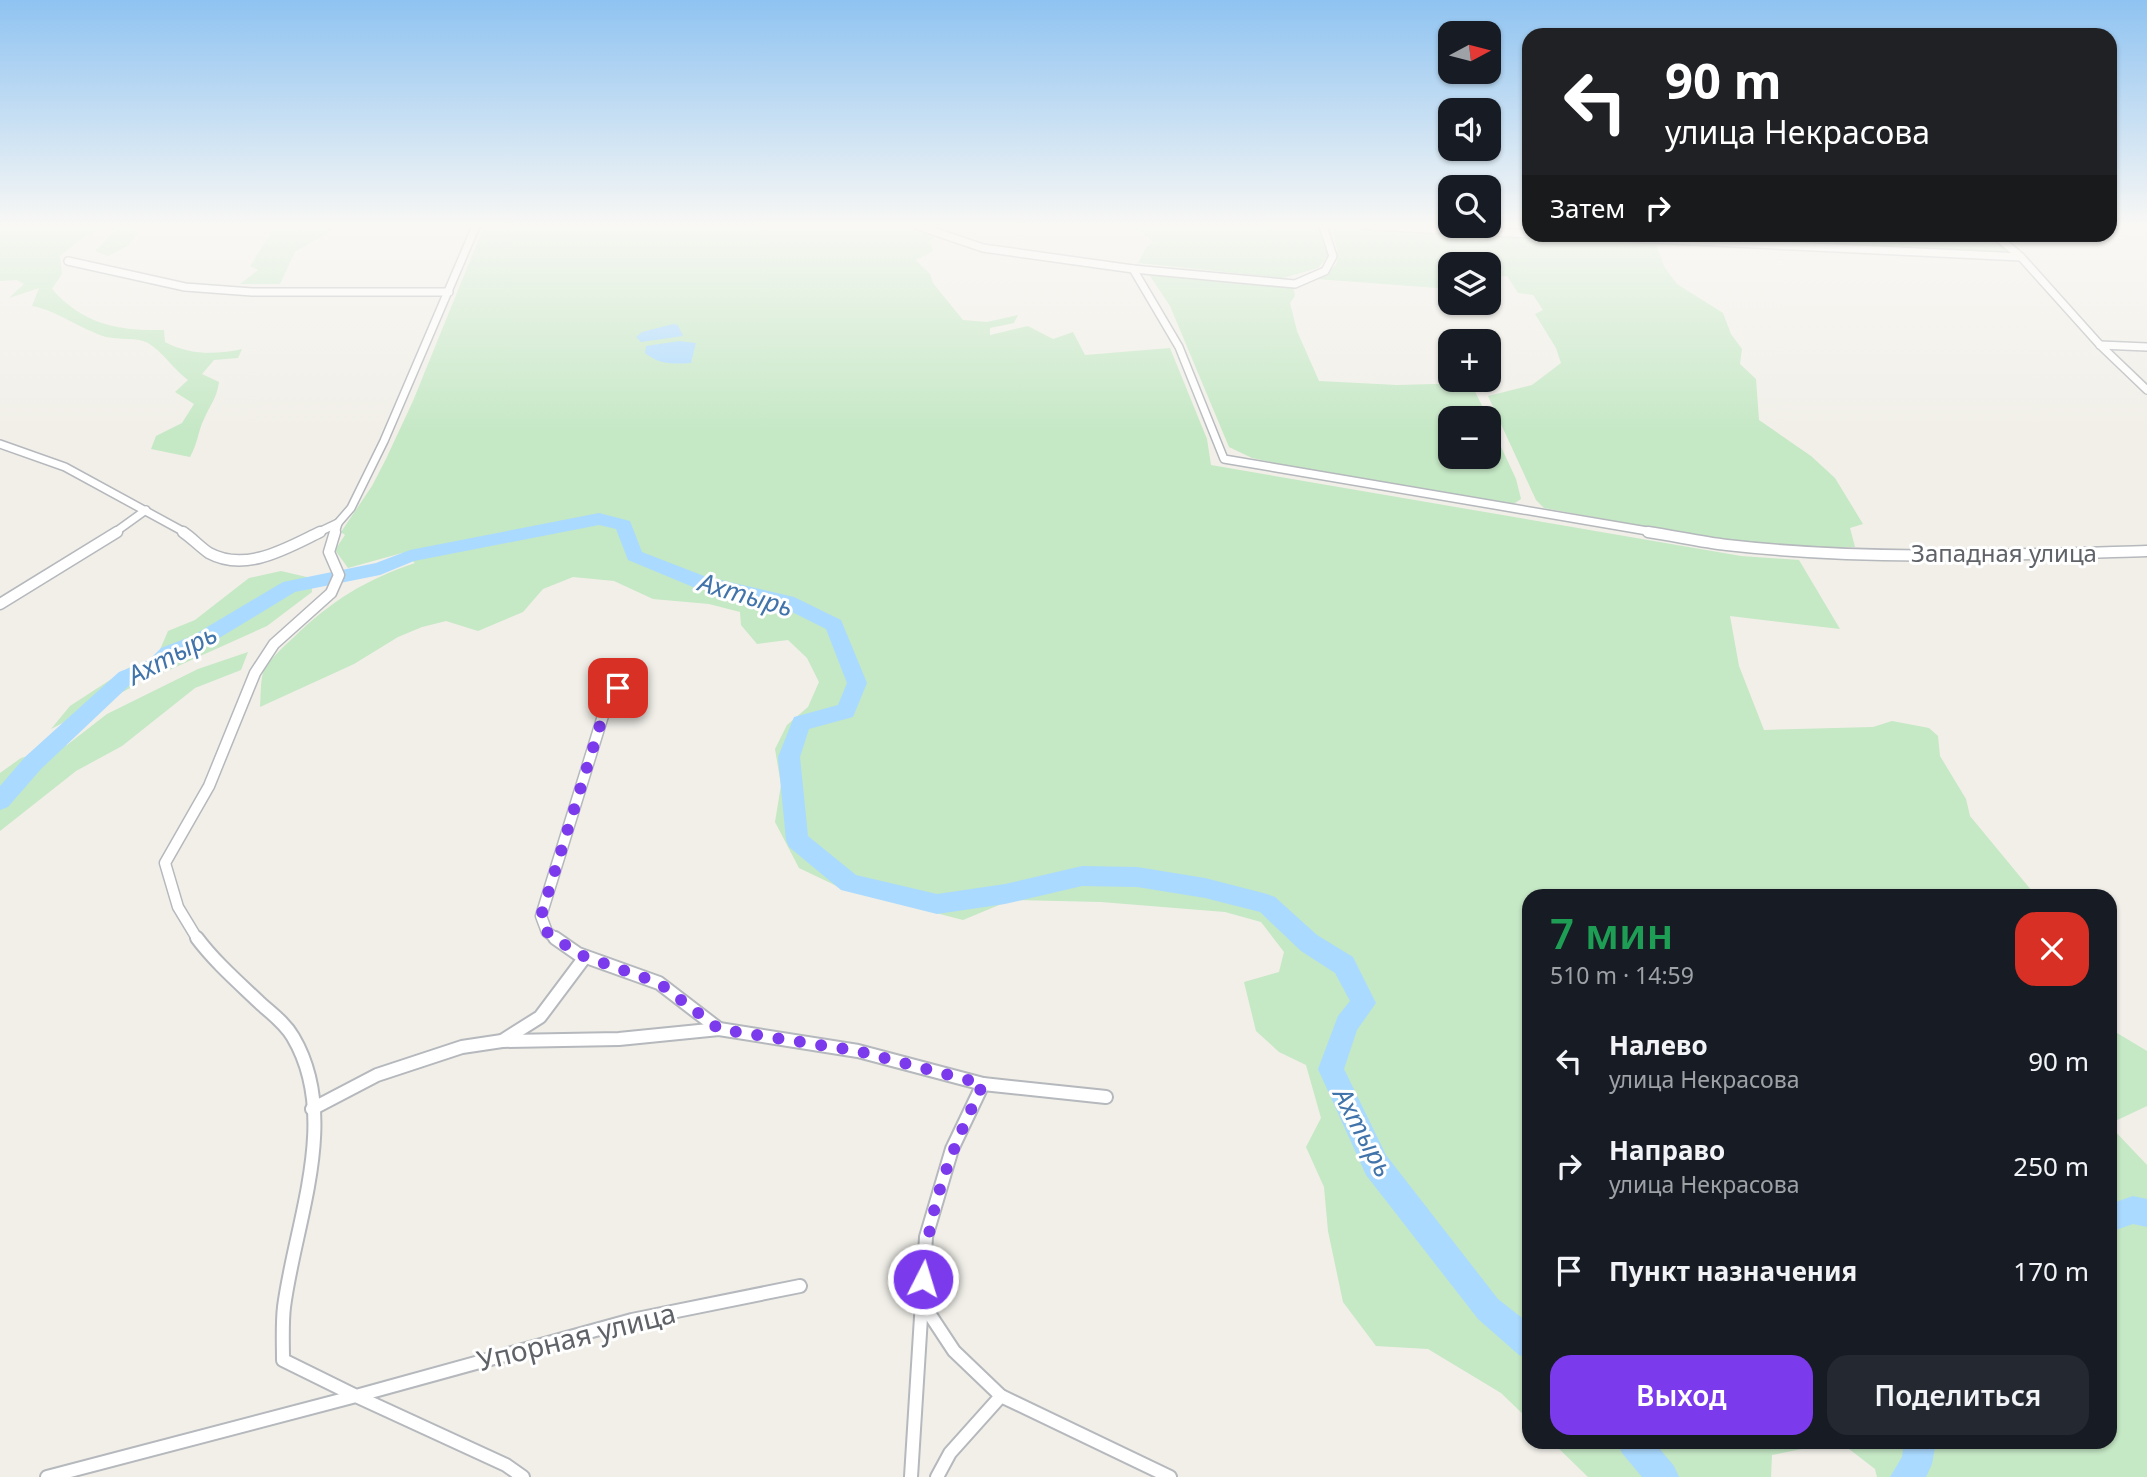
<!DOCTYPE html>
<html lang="ru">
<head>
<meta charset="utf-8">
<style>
	:root { --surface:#171b24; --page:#242831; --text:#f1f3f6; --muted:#9ea1a6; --accent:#7c3aed }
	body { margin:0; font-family:"Noto Sans",sans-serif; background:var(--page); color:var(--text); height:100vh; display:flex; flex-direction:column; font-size:26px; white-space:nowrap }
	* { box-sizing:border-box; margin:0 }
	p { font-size:23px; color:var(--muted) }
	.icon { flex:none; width:38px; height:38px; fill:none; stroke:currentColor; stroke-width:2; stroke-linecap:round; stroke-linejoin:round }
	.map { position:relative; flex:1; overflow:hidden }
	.details { position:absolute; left:1522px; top:889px; width:595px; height:560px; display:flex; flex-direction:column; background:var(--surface); border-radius:21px; box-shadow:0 2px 5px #0004 }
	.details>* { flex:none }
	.hud { position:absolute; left:1522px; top:28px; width:595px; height:214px; border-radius:21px; box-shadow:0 2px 5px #0004; background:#202124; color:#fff; overflow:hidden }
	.needle { width:46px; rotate:83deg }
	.buttons { position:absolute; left:1438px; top:21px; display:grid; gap:14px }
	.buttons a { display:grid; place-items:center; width:63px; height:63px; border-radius:14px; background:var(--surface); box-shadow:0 2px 5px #0004; font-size:35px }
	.pin { position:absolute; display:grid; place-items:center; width:60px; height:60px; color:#fff; margin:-30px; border-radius:14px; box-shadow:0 4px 10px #0006 }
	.me { position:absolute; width:77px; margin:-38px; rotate:5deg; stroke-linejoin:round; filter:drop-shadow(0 0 5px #0008) }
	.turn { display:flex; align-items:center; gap:24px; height:147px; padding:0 28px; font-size:32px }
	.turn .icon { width:91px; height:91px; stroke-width:2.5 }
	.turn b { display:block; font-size:49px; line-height:60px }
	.then { display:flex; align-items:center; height:66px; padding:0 28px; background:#0003; gap:14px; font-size:26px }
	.round { display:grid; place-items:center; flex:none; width:74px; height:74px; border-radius:21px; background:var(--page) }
	.head { display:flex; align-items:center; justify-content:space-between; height:119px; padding:0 28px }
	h1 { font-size:42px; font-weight:600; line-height:52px; color:#1e9e55 }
	.cta { display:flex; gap:14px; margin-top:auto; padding:14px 28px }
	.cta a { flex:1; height:80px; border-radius:21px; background:var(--accent); color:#fff; font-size:28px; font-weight:600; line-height:80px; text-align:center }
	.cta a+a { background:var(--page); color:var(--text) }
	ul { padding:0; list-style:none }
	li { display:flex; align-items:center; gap:21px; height:105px; padding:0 28px }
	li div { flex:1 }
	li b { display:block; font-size:26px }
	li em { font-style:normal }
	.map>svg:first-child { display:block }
	.green { fill:#c5e8c5 }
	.water { fill:#aadaff }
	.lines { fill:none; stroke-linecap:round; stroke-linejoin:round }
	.river { fill:#aadaff; fill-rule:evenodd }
	.minor-far2-casing { stroke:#b5b8bc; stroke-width:10 }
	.minor-far1-casing { stroke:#b5b8bc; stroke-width:13 }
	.minor-casing { stroke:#b5b8bc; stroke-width:16 }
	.minor-far2 { stroke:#fff; stroke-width:7 }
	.minor-far1 { stroke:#fff; stroke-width:10 }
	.minor { stroke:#fff; stroke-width:12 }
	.route { stroke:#7c3aed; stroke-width:12; stroke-dasharray:0 21.6 }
	.labels { text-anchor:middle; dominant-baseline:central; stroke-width:6; stroke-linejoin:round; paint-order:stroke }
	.street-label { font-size:24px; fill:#5f6368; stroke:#fff }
	.water-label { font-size:26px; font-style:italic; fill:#4174aa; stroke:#fff }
	.near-street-label { font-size:28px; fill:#5f6368; stroke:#fff }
</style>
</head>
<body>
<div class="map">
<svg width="2147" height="1477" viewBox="0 0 2147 1477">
	<rect width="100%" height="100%" fill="#f1efe8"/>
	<g class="green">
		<path d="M0,226H134L138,233L128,246L108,256L95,251L114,231L105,228L84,237L60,256L62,274L52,289C84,325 119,331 164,330L165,342C189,355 216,355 242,349L238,358L214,360L202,374L219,382C217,398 210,405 204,419C198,431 198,443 190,457L151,449L156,436L182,423L194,404L175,392L188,380C173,369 163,352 148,343C138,337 119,340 106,337C80,329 58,311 32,306L39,288L9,298L24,284L17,280L0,281Z"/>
		<path d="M275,226H297L303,232L317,226H340L295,252L280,284H240L258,270L250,266Z"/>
		<path d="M484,226H913L936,236L930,241L933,251L916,260L930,274L933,283L963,320L987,322L1018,315L1014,323L990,328V335L1028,326L1053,339L1073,332L1085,355L1170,348L1207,439L1211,465L1741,556L1799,560L1840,629L1730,616L1739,666L1764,730L1873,727L1892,721L1929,728L1938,736L1940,756L1966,799L1970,816L2036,896H1530L1529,1420L1501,1393L1428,1349L1376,1346L1343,1302L1328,1231L1324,1187L1306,1147L1321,1118L1306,1065L1279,1052L1256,1031L1244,982L1279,972L1284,952L1261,922L1225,912L1101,902L1011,900L963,920L843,889L799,868L775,822L781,785L775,749L787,725L808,707L819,682L807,658L788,640L757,644L741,625L740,612L709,604L653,599L614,581L573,577L543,589L523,612L478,631L446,621L422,627L398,637L354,664L260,707C261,697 260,680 264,670C271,658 283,647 293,638C331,601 365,580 415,563L402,553L348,568L335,550L345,535L341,532L372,486L386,459L413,401Z"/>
		<path d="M1121,226H1319L1329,255L1318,268L1283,278L1138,263L1146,247L1153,242L1139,231Z"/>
		<path d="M1336,226L1655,241L1665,268L1677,284L1723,313L1731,334L1742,349L1740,364L1756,379L1759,420L1811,456L1835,478L1863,524L1850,528L1855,547H1778L1718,540L1544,508L1536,500L1488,396L1532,385L1561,363L1556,348L1535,314L1543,310L1533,295L1518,293L1507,276L1489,277V264H1451V289L1316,279C1345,266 1339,256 1332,228Z"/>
		<path d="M1990,234L2006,248L2003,253L1631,235Z"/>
		<path d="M1154,273L1293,285L1295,296L1290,303L1297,331L1319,381L1397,385L1471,383L1488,418H1451V457H1489V421L1516,479L1521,499L1515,503H1491L1317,472L1252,458L1229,447L1170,306L1150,276Z"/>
		<path d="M281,571L311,578L312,592L267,626L158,675L153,658L159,652L168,631L195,620L249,578Z"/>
		<path d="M248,652L241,670L195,688L122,746L76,771L0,831V773L21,758L67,745L107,714L198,669Z"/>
		<path d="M130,667L136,685L51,729L70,706Z"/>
		<path d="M2111,1022L2117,1033L2147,1051V1106L2111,1123Z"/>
		<path d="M2111,1127L2147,1165V1477H1877L1875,1469L1840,1442H2110Z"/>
		<path d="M1552,1442H1837L1772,1455L1771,1477H1588Z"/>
	</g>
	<g class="water">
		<path d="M673,324L678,325L683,336L641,342L636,337L642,332Z"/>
		<path d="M679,341L696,343L691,363C672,364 660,365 645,353L646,346Z"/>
	</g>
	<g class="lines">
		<g class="river">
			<path d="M599,513L630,521L642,552L704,576L794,597L841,620L867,683L853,717L809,729L800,757L808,836L856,875L937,894L1005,884L1082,866L1137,867L1205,878L1267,894L1275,897L1317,935L1353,957L1376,1003L1357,1030L1344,1069L1386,1155L1498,1299L1530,1324V1359L1519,1355L1478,1319L1366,1175L1318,1069L1338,1016L1350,1001L1335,973L1301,951L1260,912L1205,898L1137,887L1082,886L1005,904L937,914L841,890L789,847L786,840L778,757L794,717L838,705L847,683L826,629L782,607L693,587L628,560L616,529L599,525L414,561L380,575L295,592L206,646L175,658L163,670L133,682L41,769L8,807L0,810V786L25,757L119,672L149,660L161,648L192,636L283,582L376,563L410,550Z"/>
			<path d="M2133,1196L2147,1199V1227L2133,1224L2110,1232V1204Z"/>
			<path d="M1617,1442H1654L1674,1466L1679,1477H1642L1622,1453Z"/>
			<path d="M1904,1442H1936L1932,1464L1926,1477H1890L1902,1457Z"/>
		</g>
		<g class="minor-far2-casing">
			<g id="minor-far2">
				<path d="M918,226L983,248L1133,269L1295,284L1325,271L1333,256L1323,226"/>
				<path d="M1370,226L1530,234"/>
				<path d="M1548,234L2021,257"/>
				<path d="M1994,234L2021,257L2100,345L2147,390"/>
				<path d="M68,261L185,287L252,292H449"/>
				<path d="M1133,269L1179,347L1224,459L1659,533"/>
				<path d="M2100,345L2147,347"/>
				<path d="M0,444L65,467L186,533"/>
				<path d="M114,533L146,510"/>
				<path d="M317,533L338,523L351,508L384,441L476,226"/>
				<path d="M335,533L338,523"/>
			</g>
		</g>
		<g class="minor-far1-casing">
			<g id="minor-far1">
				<path d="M183,532C192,538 200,547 209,553C246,573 287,548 320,532"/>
				<path d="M1648,532C1675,536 1701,542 1727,545C1866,561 2008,555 2147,551"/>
				<path d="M0,604L117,532"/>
				<path d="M198,940L178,907L165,863L209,786L255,673L274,644L331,593L339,575L329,552L335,532"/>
				<path d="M558,940L547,932L541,916L606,706L618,688"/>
			</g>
		</g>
		<g class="minor-casing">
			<g id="minor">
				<path d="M197,938C215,962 238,982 260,1003C271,1013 285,1023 293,1037C341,1118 295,1222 284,1307C282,1324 283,1342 283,1360L356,1396L632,1320L800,1286"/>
				<path d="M555,938L578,954L659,983L719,1029"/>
				<path d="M502,1041L540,1017L585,957"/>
				<path d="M312,1109L377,1075L462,1047L502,1041L619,1039L719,1029L858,1051L983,1084L1106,1097"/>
				<path d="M921,1301L954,1351L1001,1396L1170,1477"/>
				<path d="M47,1477L356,1396L506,1465L523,1477"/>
				<path d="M911,1477L926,1237L952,1149L983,1084"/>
				<path d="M937,1477L950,1453L1001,1396"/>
			</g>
		</g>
		<use href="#minor-far2" class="minor-far2"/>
		<use href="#minor-far1" class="minor-far1"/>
		<use href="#minor" class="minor"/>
	</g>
	<linearGradient id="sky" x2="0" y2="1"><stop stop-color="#8fc3f1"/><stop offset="0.52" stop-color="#f9f8f5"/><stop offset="1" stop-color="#f9f8f5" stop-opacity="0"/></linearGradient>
	<rect width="2147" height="433" fill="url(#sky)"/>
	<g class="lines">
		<path class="route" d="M618,688L606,706L541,916L547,932L578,954L659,983L719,1029L858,1051L983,1084C951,1151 929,1205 923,1279"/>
	</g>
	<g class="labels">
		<g class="street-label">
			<text x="2004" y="552">Западная улица</text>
		</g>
		<g class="water-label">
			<text transform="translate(746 594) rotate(16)">Ахтырь</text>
			<text transform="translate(172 654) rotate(-28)">Ахтырь</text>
			<text transform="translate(1364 1132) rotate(62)">Ахтырь</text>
		</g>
		<g class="near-street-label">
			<text transform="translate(576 1336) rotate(-14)">Упорная улица</text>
		</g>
	</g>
</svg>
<div class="buttons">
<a><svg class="needle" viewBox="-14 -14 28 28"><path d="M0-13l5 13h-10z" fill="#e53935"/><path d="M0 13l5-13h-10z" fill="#9ea1a6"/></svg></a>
<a><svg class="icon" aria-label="sound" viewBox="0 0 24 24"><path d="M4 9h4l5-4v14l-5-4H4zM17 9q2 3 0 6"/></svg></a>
<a><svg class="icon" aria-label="search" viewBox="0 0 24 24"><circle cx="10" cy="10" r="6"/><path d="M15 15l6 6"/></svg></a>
<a><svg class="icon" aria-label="layers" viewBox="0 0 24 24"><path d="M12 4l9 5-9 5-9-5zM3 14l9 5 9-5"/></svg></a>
<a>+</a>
<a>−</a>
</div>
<div class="pin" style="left:618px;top:688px;background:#d93025"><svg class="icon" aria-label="arrive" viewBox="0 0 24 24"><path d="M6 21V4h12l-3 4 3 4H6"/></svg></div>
<svg class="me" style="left:923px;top:1279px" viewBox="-20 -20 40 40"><circle r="17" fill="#7c3aed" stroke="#fff" stroke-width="3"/><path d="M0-11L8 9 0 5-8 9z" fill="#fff"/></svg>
<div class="hud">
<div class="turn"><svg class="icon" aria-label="left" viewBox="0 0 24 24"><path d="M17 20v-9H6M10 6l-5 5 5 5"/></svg><div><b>90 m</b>улица Некрасова</div></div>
<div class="then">Затем<svg class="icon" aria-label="right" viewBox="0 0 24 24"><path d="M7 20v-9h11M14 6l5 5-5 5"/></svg></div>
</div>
<section class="details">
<div class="head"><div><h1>7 мин</h1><p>510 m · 14:59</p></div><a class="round" style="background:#d93025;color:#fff"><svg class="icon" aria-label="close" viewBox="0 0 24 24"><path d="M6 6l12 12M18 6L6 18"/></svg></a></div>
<ul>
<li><svg class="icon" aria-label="left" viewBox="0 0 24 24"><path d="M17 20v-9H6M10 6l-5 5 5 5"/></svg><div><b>Налево</b><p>улица Некрасова</p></div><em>90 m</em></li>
<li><svg class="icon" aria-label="right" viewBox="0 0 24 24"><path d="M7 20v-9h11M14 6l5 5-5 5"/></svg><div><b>Направо</b><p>улица Некрасова</p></div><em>250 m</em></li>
<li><svg class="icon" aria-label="arrive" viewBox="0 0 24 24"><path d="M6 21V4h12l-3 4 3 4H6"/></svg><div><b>Пункт назначения</b></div><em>170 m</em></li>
</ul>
<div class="cta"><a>Выход</a><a>Поделиться</a></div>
</section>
</div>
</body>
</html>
